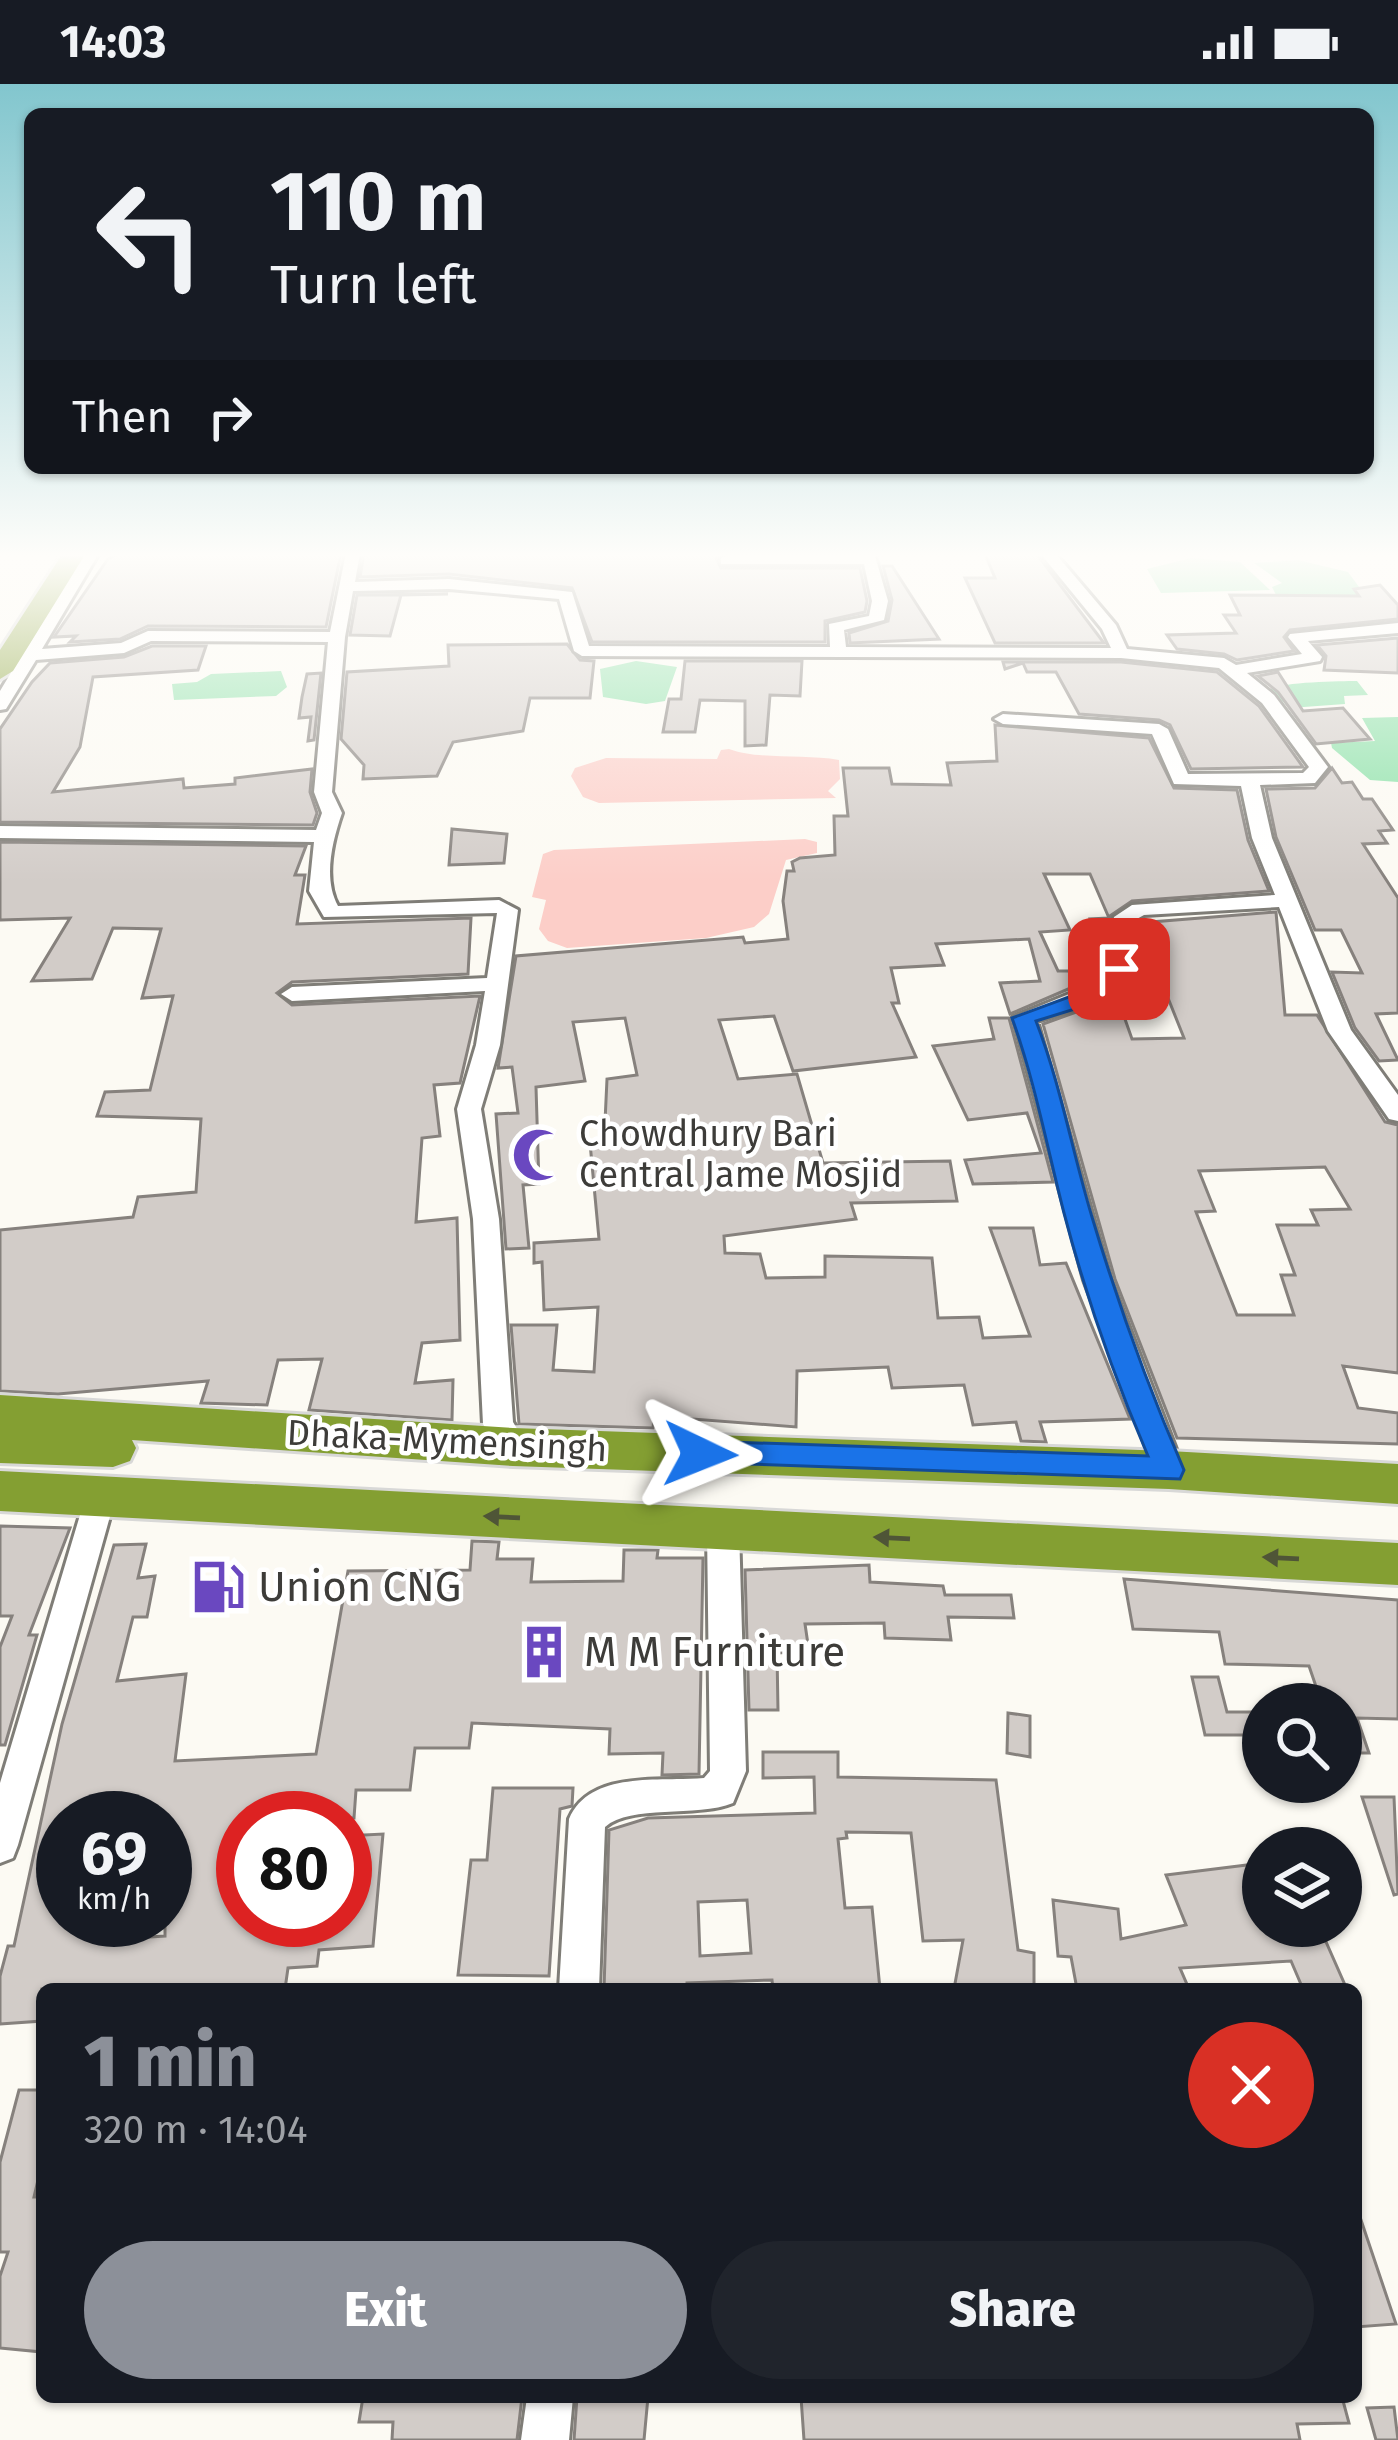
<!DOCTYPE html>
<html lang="en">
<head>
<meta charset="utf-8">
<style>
  :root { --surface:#171b24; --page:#20242c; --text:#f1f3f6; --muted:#9ea1a6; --accent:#8c9099 }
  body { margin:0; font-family:"Fira Sans",sans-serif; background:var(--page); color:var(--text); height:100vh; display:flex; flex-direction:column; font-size:45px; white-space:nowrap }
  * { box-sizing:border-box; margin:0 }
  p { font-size:39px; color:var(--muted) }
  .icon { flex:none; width:66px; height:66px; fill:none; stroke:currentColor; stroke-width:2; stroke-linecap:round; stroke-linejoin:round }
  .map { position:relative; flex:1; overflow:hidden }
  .drawer { position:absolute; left:36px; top:1899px; width:1326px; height:420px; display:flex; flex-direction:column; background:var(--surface); border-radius:18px; box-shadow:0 3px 9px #0004 }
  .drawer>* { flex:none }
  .top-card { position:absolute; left:24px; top:24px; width:1350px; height:366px; border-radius:18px; box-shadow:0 3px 9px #0004; background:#171b24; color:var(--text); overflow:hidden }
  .fabs { position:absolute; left:1242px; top:1599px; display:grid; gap:24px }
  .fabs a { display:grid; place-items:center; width:120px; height:120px; border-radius:50%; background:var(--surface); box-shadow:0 3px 9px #0004; font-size:60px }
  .speed { position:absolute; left:36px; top:1707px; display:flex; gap:24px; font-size:60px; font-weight:700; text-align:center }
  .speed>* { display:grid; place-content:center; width:156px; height:156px; border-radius:50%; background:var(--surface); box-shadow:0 3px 9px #0004; line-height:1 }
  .speed small { font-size:30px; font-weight:400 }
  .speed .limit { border:18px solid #d22; background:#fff; color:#111 }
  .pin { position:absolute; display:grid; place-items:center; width:102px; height:102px; color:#fff; margin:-51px; border-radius:24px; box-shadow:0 6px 18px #0006 }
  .me { position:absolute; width:132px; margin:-66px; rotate:92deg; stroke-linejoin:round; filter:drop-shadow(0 0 9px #0008) }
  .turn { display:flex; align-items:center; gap:42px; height:252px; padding:0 48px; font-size:54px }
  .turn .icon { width:156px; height:156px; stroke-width:2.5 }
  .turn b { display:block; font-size:84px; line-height:102px }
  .then { display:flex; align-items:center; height:114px; padding:0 48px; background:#0003; gap:24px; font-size:45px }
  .round { display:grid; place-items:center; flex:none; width:126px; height:126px; border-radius:63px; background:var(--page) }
  .summary { display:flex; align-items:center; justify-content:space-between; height:204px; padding:0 48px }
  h1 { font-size:72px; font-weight:800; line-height:90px; color:var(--accent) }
  .primary-button { display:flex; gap:24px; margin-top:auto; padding:24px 48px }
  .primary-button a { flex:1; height:138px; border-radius:72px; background:var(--accent); color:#fff; font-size:48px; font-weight:800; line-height:138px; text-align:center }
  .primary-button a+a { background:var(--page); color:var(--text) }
  .status { display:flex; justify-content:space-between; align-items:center; height:84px; padding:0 60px; background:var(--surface); direction:ltr }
  .status svg { height:33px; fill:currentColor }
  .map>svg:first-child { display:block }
  .green { fill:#fccec8 }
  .water { fill:#89e0a6 }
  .building { fill:#d2ccc8; stroke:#86817d; stroke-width:3; fill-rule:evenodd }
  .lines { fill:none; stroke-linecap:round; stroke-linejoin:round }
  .minor-casing { stroke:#7f7d77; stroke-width:6 }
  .highway-casing { stroke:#d8d8d7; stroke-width:6 }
  .minor { fill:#fff; fill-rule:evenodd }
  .highway { fill:#849f32; fill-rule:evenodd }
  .oneway { fill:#4f5537 }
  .route { fill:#1a73e8; stroke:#114b97; stroke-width:3 }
  .labels { text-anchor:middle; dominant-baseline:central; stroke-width:9; stroke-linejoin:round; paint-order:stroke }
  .poi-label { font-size:36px; fill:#3d3c39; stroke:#fff; text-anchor:start }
  .street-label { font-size:36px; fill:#3d3c39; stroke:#fff }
  .near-poi-label { font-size:42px; fill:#3d3c39; stroke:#fff; text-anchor:start }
</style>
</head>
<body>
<div class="status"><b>14:03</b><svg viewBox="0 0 49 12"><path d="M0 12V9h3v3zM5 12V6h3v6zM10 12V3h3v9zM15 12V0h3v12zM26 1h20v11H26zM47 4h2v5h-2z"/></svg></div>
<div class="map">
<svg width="1398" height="2356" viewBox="0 0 1398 2356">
  <rect width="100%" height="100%" fill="#fcfaf3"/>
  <path class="green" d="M 729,665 C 758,676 804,670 839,676 L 840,695 L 828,707 L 836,714 L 599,719 L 583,713 L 571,692 L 575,684 L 606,674 L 717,675 L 721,666 Z
    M 805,755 L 817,758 L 817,769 L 786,776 L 769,830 L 754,843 L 706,854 L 567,864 L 548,857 L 539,845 L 546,816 L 532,813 L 543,770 L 554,766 Z"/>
  <path class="water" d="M 1191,474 L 1240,478 L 1270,506 L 1161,509 L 1147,485 Z
    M 1298,476 L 1348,488 L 1365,511 L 1276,511 L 1272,503 L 1282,499 L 1254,479 Z
    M 636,577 L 677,583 L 665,617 L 646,620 L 603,613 L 600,585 Z
    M 281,587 L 287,603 L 276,612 L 174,616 L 172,600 L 197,598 L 211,590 Z
    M 1357,597 L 1368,611 L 1344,612 L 1345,620 L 1290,624 L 1269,606 C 1279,598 1340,597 1357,597 Z
    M 1398,633 L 1398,698 L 1370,696 L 1332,664 L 1331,659 L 1375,657 L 1362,634 Z"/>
  <path class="building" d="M 121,469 L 341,469 L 326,543 L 148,542 L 120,555 L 70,558 L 76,552 L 54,553 L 108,475 Z
    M 364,469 L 722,469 L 716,474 L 721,484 L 860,484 L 867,517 L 865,528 L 825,537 L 825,558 L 592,558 L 572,504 L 449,490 L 360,493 Z
    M 1011,469 L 1036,469 L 1104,559 L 995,559 L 965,494 L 995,494 L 985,470 Z
    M 883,482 L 892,482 L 939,555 L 850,559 L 849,549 L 888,537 L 892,516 Z
    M 1380,501 L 1398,521 L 1398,535 L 1290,546 L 1284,553 L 1294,567 L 1237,576 L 1224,570 L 1177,565 L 1167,551 L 1236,549 L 1224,531 L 1240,531 L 1230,511 L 1359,512 L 1354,505 Z
    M 448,510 L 401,511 L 390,552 L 350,551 L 357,511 Z
    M 1398,554 L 1398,589 L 1324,586 L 1326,572 L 1317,561 Z
    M 567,560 L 580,576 L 594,577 L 590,614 L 530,614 L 523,647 L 453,658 L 437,692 L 363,695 L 364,681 L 341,655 L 347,588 L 449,582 L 448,561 Z
    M 152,562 L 206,562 L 198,586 L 93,593 L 80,663 L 53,708 L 183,695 L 184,704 L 235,700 L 235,694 L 312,685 L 310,708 L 317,729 L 313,741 L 0,738 L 0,645 L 32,598 L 50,579 L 124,573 Z
    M 685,577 L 802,577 L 800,612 L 770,611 L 766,661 L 745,662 L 745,617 L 700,616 L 695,648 L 663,648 L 669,615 L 681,615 Z
    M 1003,578 L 1121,578 L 1217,588 L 1259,622 L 1303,683 L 1191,685 L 1170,641 L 1159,636 L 1079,630 L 1056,588 L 1027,588 L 1023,579 L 1005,585 Z
    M 1278,588 L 1303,627 L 1343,624 L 1370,655 L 1316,660 L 1278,608 L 1258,592 Z
    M 321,589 L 314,656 L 308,657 L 311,633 L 299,634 L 302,613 L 307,590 Z
    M 995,641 L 1149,654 L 1174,704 L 1237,706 L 1248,756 L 1269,807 L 1132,817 L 1110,832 L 1105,857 L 1096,857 L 1090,835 L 1109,834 L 1090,790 L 1044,790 L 1070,846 L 1040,848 L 1058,887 L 1069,887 L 1073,903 L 1010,930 L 1000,899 L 1040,897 L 1029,855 L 936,860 L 944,881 L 891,884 L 899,919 L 892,919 L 916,973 L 793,987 L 774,932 L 719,936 L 738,995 L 797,990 L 823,1079 L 950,1077 L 957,1117 L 851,1119 L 856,1135 L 724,1152 L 725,1169 L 760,1170 L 766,1194 L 825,1193 L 825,1172 L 932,1174 L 938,1234 L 979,1233 L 983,1254 L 1030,1252 L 990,1144 L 1033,1144 L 1040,1181 L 1066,1179 L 1130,1335 L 1040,1338 L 1046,1358 L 1021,1357 L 1016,1338 L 973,1341 L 964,1301 L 892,1304 L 888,1283 L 797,1287 L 796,1343 L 654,1332 L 653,1344 L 519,1340 L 511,1241 L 557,1241 L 553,1286 L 594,1288 L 598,1223 L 544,1226 L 542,1178 L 534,1179 L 534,1159 L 599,1155 L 590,1059 L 604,1059 L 607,995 L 637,991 L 625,934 L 573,938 L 585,997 L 536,1003 L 539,1100 L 523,1101 L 529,1164 L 506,1165 L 496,1030 L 518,1029 L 512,983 L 498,984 L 516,872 L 743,853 L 745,859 L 788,855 L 783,817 L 787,787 L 794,787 L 792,778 L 800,774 L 835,771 L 834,732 L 848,732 L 843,684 L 889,684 L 892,700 L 951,701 L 947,679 L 997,677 Z
    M 1332,684 L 1342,699 L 1352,698 L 1363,715 L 1372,715 L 1393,746 L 1379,747 L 1387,759 L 1363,760 L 1398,814 L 1398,929 L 1376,930 L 1398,976 L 1379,977 L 1355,944 L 1332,888 L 1362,889 L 1341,846 L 1315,846 L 1276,753 L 1266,705 L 1315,704 Z
    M 452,745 L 507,750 L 504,779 L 449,781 Z
    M 0,758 L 306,762 L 295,791 L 305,791 L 297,840 L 471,834 L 468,890 L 292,898 L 277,909 L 292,921 L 480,912 L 460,999 L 434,1001 L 440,1052 L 422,1054 L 416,1138 L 457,1134 L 460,1256 L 422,1259 L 415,1299 L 453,1296 L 452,1336 L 309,1326 L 322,1275 L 278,1276 L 267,1321 L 201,1319 L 208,1297 L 58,1310 L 0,1307 L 0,1146 L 133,1133 L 138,1113 L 196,1108 L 201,1035 L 97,1032 L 105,1008 L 150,1006 L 173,912 L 142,914 L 161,845 L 113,844 L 92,895 L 32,897 L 70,834 L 0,836 Z
    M 1276,828 L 1285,931 L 1317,931 L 1385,1038 L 1398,1041 L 1398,1289 L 1343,1282 L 1358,1324 L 1398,1329 L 1398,1360 L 1177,1354 L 1115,1195 L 1043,940 L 1093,922 L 1120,921 L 1132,955 L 1184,954 L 1166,909 L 1122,911 L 1139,839 ZM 1325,1083 L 1350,1125 L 1311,1126 L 1318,1141 L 1277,1141 L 1295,1191 L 1281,1191 L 1294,1231 L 1237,1231 L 1196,1128 L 1215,1127 L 1199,1087 Z
    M 989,934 L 1009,934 L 1053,1098 L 973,1100 L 965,1076 L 1041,1069 L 1027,1029 L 968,1036 L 933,962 L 994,955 Z
    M 0,1442 L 70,1444 L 29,1551 L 37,1551 L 5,1661 L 0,1661 L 0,1563 L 12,1532 L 0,1532 Z
    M 472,1457 L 499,1458 L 497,1475 L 533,1475 L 531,1498 L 623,1497 L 624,1466 L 658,1466 L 657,1474 L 703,1474 L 699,1690 L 662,1691 L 663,1669 L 609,1670 L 610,1645 L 472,1639 L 469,1664 L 415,1664 L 410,1706 L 356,1706 L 354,1734 L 243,1734 L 243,1836 L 345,1836 L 345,1752 L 383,1750 L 373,1862 L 319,1866 L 317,1882 L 288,1884 L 285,1905 L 42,1905 L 42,1937 L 0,1940 L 0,1892 L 8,1862 L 14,1862 L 62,1640 L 114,1461 L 146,1460 L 138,1494 L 155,1492 L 147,1533 L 133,1533 L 117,1597 L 186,1590 L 175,1677 L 316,1670 L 348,1487 L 470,1486 ZM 63,1734 L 165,1734 L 165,1852 L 100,1856 L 105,1836 L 63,1836 Z
    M 869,1481 L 870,1498 L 943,1502 L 945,1511 L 1011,1511 L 1014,1534 L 948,1533 L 951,1556 L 885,1554 L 884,1539 L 805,1540 L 809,1567 L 777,1569 L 778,1626 L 749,1626 L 745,1486 Z
    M 1124,1495 L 1398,1516 L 1398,1635 L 1357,1634 L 1369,1669 L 1341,1669 L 1341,1620 L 1322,1620 L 1309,1582 L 1225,1580 L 1219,1548 L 1133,1545 Z
    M 1192,1593 L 1218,1593 L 1227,1628 L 1263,1628 L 1263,1651 L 1205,1651 Z
    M 1008,1629 L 1030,1632 L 1030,1673 L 1007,1669 Z
    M 763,1668 L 838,1668 L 838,1693 L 996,1696 L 1018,1866 L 1034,1869 L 1034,1905 L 954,1905 L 963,1856 L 923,1857 L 911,1749 L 846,1748 L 847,1754 L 838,1755 L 845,1824 L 872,1823 L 880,1905 L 773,1905 L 772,1896 L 687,1899 L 687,1905 L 604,1905 L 609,1746 L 648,1734 L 815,1729 L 814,1693 L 763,1694 ZM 747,1816 L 751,1869 L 700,1872 L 698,1818 Z
    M 493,1704 L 573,1704 L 572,1722 L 560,1725 L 549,1892 L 458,1891 L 471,1776 L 487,1776 Z
    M 1362,1713 L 1394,1713 L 1398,1810 L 1394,1811 Z
    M 1263,1779 L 1263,1842 L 1319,1842 L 1345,1901 L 1303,1905 L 1291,1877 L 1180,1884 L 1189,1905 L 1077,1905 L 1071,1873 L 1058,1872 L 1053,1816 L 1118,1825 L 1121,1855 L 1186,1841 L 1166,1791 Z
    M 19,2006 L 42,2006 L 42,2079 L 34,2113 L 42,2113 L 42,2268 L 0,2264 L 0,2192 L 8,2168 L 0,2168 L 0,2078 Z
    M 1360,2133 L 1396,2240 L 1356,2243 Z
    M 363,2313 L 522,2313 L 517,2356 L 392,2356 L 393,2338 L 359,2338 Z
    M 577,2313 L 648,2313 L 644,2356 L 574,2356 Z
    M 801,2313 L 1342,2313 L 1349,2339 L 1297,2340 L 1300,2356 L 804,2356 Z
    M 1394,2323 L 1398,2356 L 1376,2356 L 1367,2324 Z"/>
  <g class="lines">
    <defs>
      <path id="minor" d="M 85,469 L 99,469 L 42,565 L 121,559 L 148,547 L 330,548 L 346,469 L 360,469 L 355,498 L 449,495 L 572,508 L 589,562 L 830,563 L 829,540 L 869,532 L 872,517 L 864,480 L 721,480 L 721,474 L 726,472 L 875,472 L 888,517 L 884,536 L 844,546 L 846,563 L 1111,564 L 1102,545 L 1040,469 L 1055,469 L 1116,541 L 1127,565 L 1224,574 L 1236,581 L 1302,570 L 1288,553 L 1290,550 L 1398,539 L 1398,549 L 1308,557 L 1322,573 L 1320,577 L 1247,589 L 1274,611 L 1328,683 L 1315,699 L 1260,701 L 1272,754 L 1351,946 L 1398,1011 L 1398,1037 L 1389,1035 L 1328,947 L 1279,823 L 1144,831 L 1135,836 C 1127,908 1103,918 1037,937 L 1111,1196 L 1184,1386 L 1180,1395 L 1169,1398 L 1158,1395 L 1084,1196 L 1013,933 L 1091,901 L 1105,880 L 1114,833 L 1132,821 L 1275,811 L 1252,754 L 1241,702 L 1174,700 L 1152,650 L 1003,640 L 994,635 L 1003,630 L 1159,640 L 1168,645 L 1188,690 L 1303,689 L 1309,683 L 1262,619 L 1219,584 L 1121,574 L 582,572 L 574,567 L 559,515 L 449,505 L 353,507 L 345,553 L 332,708 L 342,729 C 332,758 323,795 338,822 L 499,816 L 518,826 L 500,961 L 481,1025 L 499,1135 L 513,1338 L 528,1363 L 524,1372 L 513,1375 L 502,1372 L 483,1340 L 473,1135 L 457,1025 L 476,961 L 485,907 L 292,917 L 281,910 L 292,903 L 487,894 L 497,829 L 324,833 L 309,807 L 314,758 L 0,754 L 0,742 L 316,746 L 322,729 L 314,708 L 328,558 L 151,557 L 124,569 L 36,576 L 6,625 L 0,626 L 0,607 L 18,577 L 1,573 L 25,567 Z
        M 101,1398 L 112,1402 L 116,1411 L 18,1761 L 13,1774 L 0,1779 L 0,1699 L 86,1411 L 90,1402 Z
        M 723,1432 L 734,1436 L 739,1445 L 746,1687 L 733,1719 C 696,1734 631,1720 605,1743 L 599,1905 L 559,1905 L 569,1735 C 590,1686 660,1698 704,1694 L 710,1687 L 707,1445 L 712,1436 Z
        M 527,2313 L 573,2313 L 569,2356 L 521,2356 Z"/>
      <path id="highway" d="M 63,469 L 86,469 L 13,587 L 0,595 L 0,566 Z
        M 0,1311 L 513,1344 L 1169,1367 L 1398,1380 L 1398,1420 L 1169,1405 L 513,1382 L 132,1356 L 136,1364 L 130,1377 L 113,1383 L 0,1379 Z
        M 0,1387 L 1398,1459 L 1398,1501 L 0,1427 Z"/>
    </defs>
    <use href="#minor" class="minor-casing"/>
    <use href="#highway" class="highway-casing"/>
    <use href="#minor" class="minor"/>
    <use href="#highway" class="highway"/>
  </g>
  <defs><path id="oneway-solid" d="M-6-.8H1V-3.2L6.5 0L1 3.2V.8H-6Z" transform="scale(3)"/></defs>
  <g class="oneway">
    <use href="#oneway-solid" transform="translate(502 1433) rotate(-177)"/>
    <use href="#oneway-solid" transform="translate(892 1454) rotate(-177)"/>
    <use href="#oneway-solid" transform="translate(1281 1474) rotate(-177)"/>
  </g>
  <linearGradient id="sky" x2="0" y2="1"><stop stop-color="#82c6ce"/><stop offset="0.59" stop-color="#fefdfa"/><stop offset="1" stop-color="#fefdfa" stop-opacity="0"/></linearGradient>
  <rect width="1398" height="799" fill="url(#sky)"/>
  <path class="route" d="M 1111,881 L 1130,885 L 1104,916 L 1036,937 C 1061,1002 1072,1067 1092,1133 C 1118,1220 1148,1303 1184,1386 L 1180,1395 L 690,1378 L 685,1370 L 690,1361 L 700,1357 L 1148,1372 C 1114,1293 1086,1213 1064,1129 C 1047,1063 1035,998 1012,934 L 1088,906 Z"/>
  <defs>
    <symbol id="mosque-bare" viewBox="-9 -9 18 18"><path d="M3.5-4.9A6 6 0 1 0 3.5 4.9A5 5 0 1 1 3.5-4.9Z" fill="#6a48c0" stroke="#fff" stroke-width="2.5" paint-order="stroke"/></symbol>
    <symbol id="fuel-bare" viewBox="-9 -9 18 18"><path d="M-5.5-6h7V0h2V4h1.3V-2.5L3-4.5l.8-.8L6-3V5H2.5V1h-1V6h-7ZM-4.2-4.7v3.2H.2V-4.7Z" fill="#6a48c0" stroke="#fff" stroke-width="2.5" paint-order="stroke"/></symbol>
    <symbol id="building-bare" viewBox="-9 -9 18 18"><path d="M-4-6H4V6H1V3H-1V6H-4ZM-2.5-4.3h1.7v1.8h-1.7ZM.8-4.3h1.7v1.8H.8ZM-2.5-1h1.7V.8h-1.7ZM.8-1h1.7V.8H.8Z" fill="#6a48c0" stroke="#fff" stroke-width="2.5" paint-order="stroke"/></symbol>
  </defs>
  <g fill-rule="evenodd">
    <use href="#mosque-bare" x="501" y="1033" width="76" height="76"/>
    <use href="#fuel-bare" x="180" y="1465" width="76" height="76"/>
    <use href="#building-bare" x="506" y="1530" width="76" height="76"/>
  </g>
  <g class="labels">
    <g class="poi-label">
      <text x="579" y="1050">Chowdhury Bari<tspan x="579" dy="41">Central Jame Mosjid</tspan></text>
    </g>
    <g class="street-label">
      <text transform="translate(447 1357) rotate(3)">Dhaka-Mymensingh</text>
    </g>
    <g class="near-poi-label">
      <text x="258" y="1503">Union CNG</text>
      <text x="584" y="1568">M M Furniture</text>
    </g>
  </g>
</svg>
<div class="fabs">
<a><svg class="icon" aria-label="search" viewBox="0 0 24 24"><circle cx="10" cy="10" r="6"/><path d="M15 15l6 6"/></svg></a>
<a><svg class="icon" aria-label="layers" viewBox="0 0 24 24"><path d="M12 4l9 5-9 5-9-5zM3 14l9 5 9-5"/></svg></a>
</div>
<div class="speed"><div>69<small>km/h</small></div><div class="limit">80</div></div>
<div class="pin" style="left:1119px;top:885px;background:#d93025"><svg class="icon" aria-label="arrive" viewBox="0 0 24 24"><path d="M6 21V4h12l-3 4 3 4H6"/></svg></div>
<svg class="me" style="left:700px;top:1370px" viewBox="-20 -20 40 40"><path d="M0-17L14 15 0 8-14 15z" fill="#1a73e8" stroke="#fff" stroke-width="4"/></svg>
<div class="top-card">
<div class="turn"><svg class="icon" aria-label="left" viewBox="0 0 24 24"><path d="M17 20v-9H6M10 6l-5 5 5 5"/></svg><div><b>110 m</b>Turn left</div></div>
<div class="then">Then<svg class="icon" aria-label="right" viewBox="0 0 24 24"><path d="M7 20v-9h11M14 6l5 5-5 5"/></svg></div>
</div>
<section class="drawer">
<div class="summary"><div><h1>1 min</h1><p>320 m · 14:04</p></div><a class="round" style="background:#d93025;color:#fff"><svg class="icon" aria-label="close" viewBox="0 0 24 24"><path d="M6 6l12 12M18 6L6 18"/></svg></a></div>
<div class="primary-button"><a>Exit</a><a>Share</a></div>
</section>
</div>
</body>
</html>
